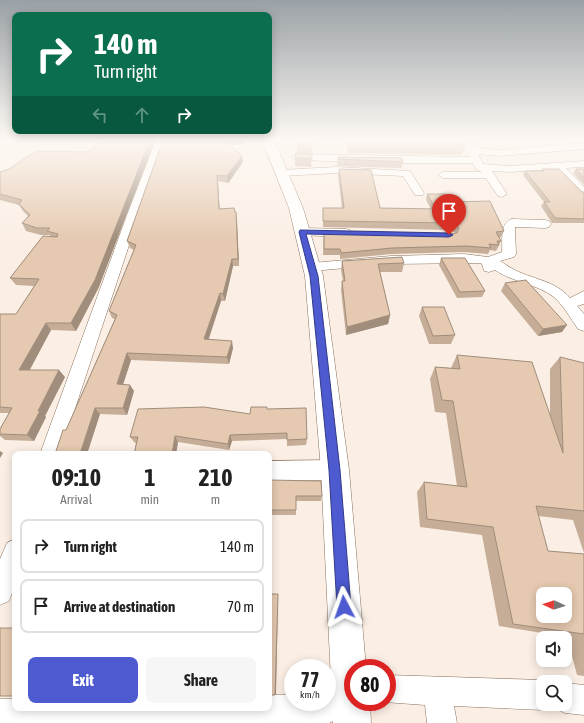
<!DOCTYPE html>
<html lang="en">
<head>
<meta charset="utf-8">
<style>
  :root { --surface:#fff; --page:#f6f6f6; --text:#222; --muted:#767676; --line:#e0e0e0; --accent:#4d5ad0 }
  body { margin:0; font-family:"Asap Condensed",sans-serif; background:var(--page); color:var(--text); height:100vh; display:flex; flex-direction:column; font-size:15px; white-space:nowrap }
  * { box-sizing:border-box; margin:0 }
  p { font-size:13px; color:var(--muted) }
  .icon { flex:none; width:22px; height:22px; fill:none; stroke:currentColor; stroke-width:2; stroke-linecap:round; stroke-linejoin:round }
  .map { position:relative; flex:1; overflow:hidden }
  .sheet { position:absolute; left:12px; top:451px; width:260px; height:260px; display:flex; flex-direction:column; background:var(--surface); border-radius:8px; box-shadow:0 2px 10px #0003 }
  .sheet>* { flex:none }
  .guide { position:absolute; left:12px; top:12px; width:260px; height:122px; border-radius:8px; box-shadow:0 2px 10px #0003; background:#0b6e4f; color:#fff; overflow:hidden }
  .needle { width:26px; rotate:274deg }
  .tools { position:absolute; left:536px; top:587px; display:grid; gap:8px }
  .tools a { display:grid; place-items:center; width:36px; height:36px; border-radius:8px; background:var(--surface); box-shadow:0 2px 10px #0003; font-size:20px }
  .speed { position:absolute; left:284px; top:659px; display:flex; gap:8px; font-size:20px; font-weight:700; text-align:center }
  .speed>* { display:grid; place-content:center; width:52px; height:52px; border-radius:50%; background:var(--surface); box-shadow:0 2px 10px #0003; line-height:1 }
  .speed small { font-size:10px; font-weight:400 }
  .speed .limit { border:6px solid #d22; background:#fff; color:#111 }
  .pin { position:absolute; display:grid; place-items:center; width:34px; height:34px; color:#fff; margin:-41px -17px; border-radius:50% 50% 50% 0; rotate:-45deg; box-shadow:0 0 4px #0007 }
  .pin .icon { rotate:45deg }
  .me { position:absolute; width:44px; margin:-22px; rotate:356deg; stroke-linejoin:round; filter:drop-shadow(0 0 3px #0008) }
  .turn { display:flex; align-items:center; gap:14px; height:84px; padding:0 16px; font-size:18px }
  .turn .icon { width:52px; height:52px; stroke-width:2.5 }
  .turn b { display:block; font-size:28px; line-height:34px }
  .lanes { display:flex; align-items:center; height:38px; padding:0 16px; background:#0003; justify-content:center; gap:20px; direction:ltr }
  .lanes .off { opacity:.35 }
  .eta { display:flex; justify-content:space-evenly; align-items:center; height:68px; text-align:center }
  .eta b { font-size:24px; font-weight:700; line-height:28px }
  .action { display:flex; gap:8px; margin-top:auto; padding:8px 16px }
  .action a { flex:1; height:46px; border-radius:8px; background:var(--accent); color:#fff; font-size:16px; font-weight:700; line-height:46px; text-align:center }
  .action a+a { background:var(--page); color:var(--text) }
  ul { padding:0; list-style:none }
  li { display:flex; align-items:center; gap:12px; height:54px; margin:0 8px 6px; padding:0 8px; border:2px solid var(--line); border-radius:8px }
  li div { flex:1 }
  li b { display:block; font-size:15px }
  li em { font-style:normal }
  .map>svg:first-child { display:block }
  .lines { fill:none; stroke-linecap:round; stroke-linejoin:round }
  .minor-casing { stroke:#8a715a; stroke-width:1 }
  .trunk-casing { stroke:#8a715a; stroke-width:1 }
  .minor { fill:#fff; fill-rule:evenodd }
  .trunk { fill:#fff; fill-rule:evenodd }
  .wall { fill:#c5ad97 }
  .shaded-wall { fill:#a08d7b }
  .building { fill:#e5c9b0; stroke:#a08d7b; fill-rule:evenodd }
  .route { fill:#4d5ad0; stroke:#323a87 }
</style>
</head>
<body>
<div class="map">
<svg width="584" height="723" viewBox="0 0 584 723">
  <rect width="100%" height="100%" fill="#fbefe5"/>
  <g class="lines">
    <defs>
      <path id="minor" d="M 156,140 L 165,140 L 139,215 L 60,454 L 40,454 L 127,215 Z
        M 462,140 L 471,140 L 475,148 L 500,150 L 584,143 L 584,149 L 500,156 L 478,154 L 483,164 L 510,166 L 584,161 L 584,167 L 566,168 L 584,187 L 584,196 L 580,195 L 555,169 L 510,172 L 492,171 L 507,194 L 502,197 L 498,196 L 486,178 L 443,178 L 438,175 L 443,172 L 482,172 L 476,169 L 473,163 L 400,163 L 296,160 L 291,157 L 296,154 L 470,157 Z
        M 337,167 L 410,171 L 424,193 L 423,195 L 415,195 L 403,176 L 337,173 L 282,176 L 277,173 L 282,170 Z
        M 512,219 L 545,220 L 549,221 L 551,224 L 549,227 L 545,228 L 515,227 L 516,254 L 514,257 L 500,261 C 504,263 507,266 511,268 C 530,279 555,280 570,298 L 584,291 L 584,304 L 577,306 L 584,314 L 584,331 L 578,329 C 571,319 563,305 554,297 C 537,284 512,282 495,270 L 489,272 L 484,271 L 482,264 L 480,263 L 391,264 L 312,271 L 307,270 L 305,267 L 307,264 L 312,263 L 391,256 L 464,254 L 488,257 L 502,252 C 503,241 499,223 512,219 Z
        M 303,228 L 346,229 L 350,230 L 352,233 L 350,236 L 346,237 L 299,235 L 297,232 L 299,229 Z
        M 335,460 L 342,463 L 345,470 L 342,477 L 335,480 L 269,481 L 269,461 Z
        M 15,539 L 15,585 L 9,601 L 0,605 L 0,559 L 7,543 Z
        M 387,675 L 543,680 L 547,682 L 543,682 L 543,704 L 565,704 L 565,683 L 584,685 L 584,715 L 565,713 L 555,708 L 553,705 L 543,710 L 454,706 L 457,723 L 427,723 L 425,705 L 384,702 L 387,702 Z
        M 353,682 L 353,702 L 365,702 L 363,707 L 329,723 L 0,723 L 0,699 L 15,699 L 15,708 L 269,708 L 269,695 L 293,695 L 293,702 L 327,702 L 327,694 Z"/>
      <path id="trunk" d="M 262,140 L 274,140 L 303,208 L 323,276 L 349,470 L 366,668 L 353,668 L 353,702 L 370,702 L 371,723 L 333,723 L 321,470 L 305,276 L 289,208 Z"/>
    </defs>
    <use href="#minor" class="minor-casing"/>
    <use href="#trunk" class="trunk-casing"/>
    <use href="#minor" class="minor"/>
    <use href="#trunk" class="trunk"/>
  </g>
  <path class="wall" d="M 163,140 L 244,144 L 230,145 L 242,156 L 243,162 L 228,183 L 218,181 L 219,209 L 234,208 L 235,212 L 236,212 L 239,266 L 233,266 L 225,301 L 221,301 L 209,339 L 233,348 L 229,364 L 131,360 L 123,384 L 134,391 L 127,415 L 100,414 L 87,454 L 55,454 L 66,430 L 115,319 L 112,318 L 109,311 L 134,250 L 130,248 L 127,241 Z
    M 312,140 L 312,153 L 297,153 L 297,145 Z
    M 347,140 L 467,140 L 467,141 L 462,155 L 347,153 Z
    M 312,154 L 311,167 L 295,166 L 295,158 Z
    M 338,157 L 403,162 L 401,168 L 337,166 Z
    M 9,169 L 99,287 L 76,331 L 51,330 L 29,370 L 65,377 L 45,416 L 46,417 L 34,441 L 5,440 L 0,436 L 0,429 L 9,413 L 0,413 L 0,314 L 16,314 L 34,286 L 16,285 L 10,278 L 50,237 L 50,235 L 41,235 L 26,231 L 22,223 L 28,216 L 23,211 L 19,205 L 0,200 L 0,172 Z
    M 339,169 L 380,208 L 431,209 L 426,200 L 427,194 L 451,202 L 504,231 L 501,237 L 499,238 L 501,241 L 496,251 L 490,250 L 488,254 L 464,252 L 391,254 L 340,259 L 340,255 L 323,255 L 324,231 L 451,234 L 455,233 L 453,231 L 449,230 L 323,227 L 323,208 L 342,208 L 338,175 Z
    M 542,169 L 582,192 L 584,192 L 584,223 L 552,223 L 541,206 L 544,202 L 523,175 L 525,171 L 541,171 Z
    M 576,169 L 584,169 L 584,185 L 573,173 Z
    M 441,258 L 485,291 L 482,297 L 457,298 L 439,265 Z
    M 342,261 L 404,263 L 402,272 L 380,272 L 390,315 L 388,324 L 346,335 L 341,290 L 342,281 L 343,281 L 341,270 Z
    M 505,283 L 562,332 L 538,336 L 501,291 Z
    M 422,307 L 455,335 L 451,344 L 429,344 L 419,316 Z
    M 457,355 L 550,415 L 550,369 L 560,357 L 584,363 L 584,553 L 573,520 L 538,516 L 548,551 L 584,554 L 584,676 L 577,675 L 567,637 L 499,626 L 482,535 L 420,527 L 417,492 L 424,482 L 457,486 L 446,413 L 435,412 L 430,379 L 435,367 L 451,368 Z
    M 267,409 L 307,439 L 306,445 L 287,446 L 287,439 L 232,441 L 229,450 L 178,442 L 176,454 L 134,454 L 136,443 L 135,443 L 130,437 L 250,414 Z
    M 269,480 L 322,496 L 321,501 L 296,501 L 296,515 L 269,515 Z"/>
  <path class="shaded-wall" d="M 150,140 L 155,140 L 99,287 L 76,331 L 71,323 Z
    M 223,140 L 244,140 L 244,144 L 223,146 Z
    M 242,156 L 243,162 L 228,183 L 227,176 Z
    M 217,175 L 218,181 L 220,216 L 219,209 Z
    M 236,212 L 237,219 L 239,266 L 238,259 Z
    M 232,259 L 233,266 L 225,301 L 223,294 Z
    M 220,293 L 221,301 L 206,346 L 204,339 Z
    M 390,315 L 388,324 L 346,335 L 347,327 Z
    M 46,323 L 51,330 L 26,377 L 19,370 Z
    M 567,325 L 562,332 L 538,336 L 543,329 Z
    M 232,341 L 233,348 L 229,364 L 227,357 Z
    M 127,353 L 131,360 L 121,391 L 117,384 Z
    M 59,370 L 65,377 L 45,416 L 46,417 L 34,441 L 27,435 L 38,411 Z
    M 130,385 L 134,391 L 127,415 L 123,408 Z
    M 95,408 L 100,414 L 87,454 L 80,454 Z
    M 230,435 L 232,441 L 229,450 L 228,444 Z
    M 175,436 L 178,442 L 176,454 L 172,454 Z
    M 0,451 L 3,453 L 0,458 Z
    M 278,594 L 278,597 L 276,694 L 275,695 Z"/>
  <path class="building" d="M 108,140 L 150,140 L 95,280 L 71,323 L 46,323 L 19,370 L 59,370 L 38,411 L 40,411 L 27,435 L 0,434 L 0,429 L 12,408 L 0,407 L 0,314 L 16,314 L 39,279 L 10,278 L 43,236 L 57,237 L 58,234 L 47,231 L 50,228 L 37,228 L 22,223 L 30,215 L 19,204 L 22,200 L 0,194 L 0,172 L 9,169 L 36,151 L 88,152 L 98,143 L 104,143 Z
    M 163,140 L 224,140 L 242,156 L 227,176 L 217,175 L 219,209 L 234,208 L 235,212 L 236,212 L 238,259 L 232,259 L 223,294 L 220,293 L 204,339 L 232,341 L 227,357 L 127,353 L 117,384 L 130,385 L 123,408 L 95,408 L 80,454 L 55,454 L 63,430 L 66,430 L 117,315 L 109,311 L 136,245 L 127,241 Z
    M 298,140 L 312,140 L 312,145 L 297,145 Z
    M 296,153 L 312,154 L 312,159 L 295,158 Z
    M 338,157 L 402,158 L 403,162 L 338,159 Z
    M 339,169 L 371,170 L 380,208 L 436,209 L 427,194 L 446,194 L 451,202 L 490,201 L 504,231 L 496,232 L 501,241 L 497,241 L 499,245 L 489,244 L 491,248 L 466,246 L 392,248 L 341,253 L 340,249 L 324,249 L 324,231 L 451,234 L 457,233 L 459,228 L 456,224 L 451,223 L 323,221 L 323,208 L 344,208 Z
    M 542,169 L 559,169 L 582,192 L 584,192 L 584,219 L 555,218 L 544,202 L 550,202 L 525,171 L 544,171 Z
    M 576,169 L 584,169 L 584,178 Z
    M 402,257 L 404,263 L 378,264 L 390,315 L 347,327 L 342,281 L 345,281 L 342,261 Z
    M 441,258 L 465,258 L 485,291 L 460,292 Z
    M 526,280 L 567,325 L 543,329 L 505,283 Z
    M 422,307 L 444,307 L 455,335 L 433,336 Z
    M 457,355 L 532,362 L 563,453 L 560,357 L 584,363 L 584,511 L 536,506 L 548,551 L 584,554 L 584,634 L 513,624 L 493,527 L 427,519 L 424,482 L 467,487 L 453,401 L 442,400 L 435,367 L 460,369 ZM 543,594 L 565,594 L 565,616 L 543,616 Z
    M 204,407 L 250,414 L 251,407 L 267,407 L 267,409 L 306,408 L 307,439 L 287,440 L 287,433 L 230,435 L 228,444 L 175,436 L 172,454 L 134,454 L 138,437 L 130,437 L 138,409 Z
    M 269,480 L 321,481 L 322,496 L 296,496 L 296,510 L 269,510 Z
    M 269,594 L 278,594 L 275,695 L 269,695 Z
    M 0,628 L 15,628 L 15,696 L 0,696 Z"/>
  <linearGradient id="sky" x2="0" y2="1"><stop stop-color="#9aa1a6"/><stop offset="0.58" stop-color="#fdf8f3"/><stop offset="1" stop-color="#fdf8f3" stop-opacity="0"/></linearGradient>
  <rect width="584" height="241" fill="url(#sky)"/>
  <path class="route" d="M 300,230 L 449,233 L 453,235 L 449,237 L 306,234 L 318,276 L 340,470 L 351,607 L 349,612 L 344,614 L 340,612 L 337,607 L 329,470 L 310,276 L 299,232 Z"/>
</svg>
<div class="tools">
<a><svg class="needle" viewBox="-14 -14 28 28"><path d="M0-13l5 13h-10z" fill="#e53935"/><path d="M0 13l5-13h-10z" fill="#767676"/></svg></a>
<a><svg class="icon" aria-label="sound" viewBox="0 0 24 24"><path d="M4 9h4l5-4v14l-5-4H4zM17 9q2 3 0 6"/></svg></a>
<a><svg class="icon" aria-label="search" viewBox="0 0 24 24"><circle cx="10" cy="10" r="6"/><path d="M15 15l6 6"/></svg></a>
</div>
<div class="speed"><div>77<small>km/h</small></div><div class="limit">80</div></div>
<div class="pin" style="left:449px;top:235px;background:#d93025"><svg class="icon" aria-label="arrive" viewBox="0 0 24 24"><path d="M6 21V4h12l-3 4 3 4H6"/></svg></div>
<svg class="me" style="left:344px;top:607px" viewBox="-20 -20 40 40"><path d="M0-17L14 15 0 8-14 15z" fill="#4d5ad0" stroke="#fff" stroke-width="4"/></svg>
<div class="guide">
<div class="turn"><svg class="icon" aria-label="right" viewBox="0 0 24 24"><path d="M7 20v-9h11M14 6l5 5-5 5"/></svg><div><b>140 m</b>Turn right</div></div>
<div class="lanes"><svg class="icon off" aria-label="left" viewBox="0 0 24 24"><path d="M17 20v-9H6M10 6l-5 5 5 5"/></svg><svg class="icon off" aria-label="ahead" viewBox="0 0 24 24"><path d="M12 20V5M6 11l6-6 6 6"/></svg><svg class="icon" aria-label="right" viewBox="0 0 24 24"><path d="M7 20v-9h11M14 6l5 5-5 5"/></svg></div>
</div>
<section class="sheet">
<div class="eta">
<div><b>09:10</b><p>Arrival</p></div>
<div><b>1</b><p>min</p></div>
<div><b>210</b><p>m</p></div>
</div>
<ul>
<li><svg class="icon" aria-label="right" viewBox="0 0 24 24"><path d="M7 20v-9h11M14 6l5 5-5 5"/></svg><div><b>Turn right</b></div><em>140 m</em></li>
<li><svg class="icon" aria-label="arrive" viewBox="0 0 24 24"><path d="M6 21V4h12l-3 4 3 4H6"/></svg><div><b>Arrive at destination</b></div><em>70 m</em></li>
</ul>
<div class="action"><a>Exit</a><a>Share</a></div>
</section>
</div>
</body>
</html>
